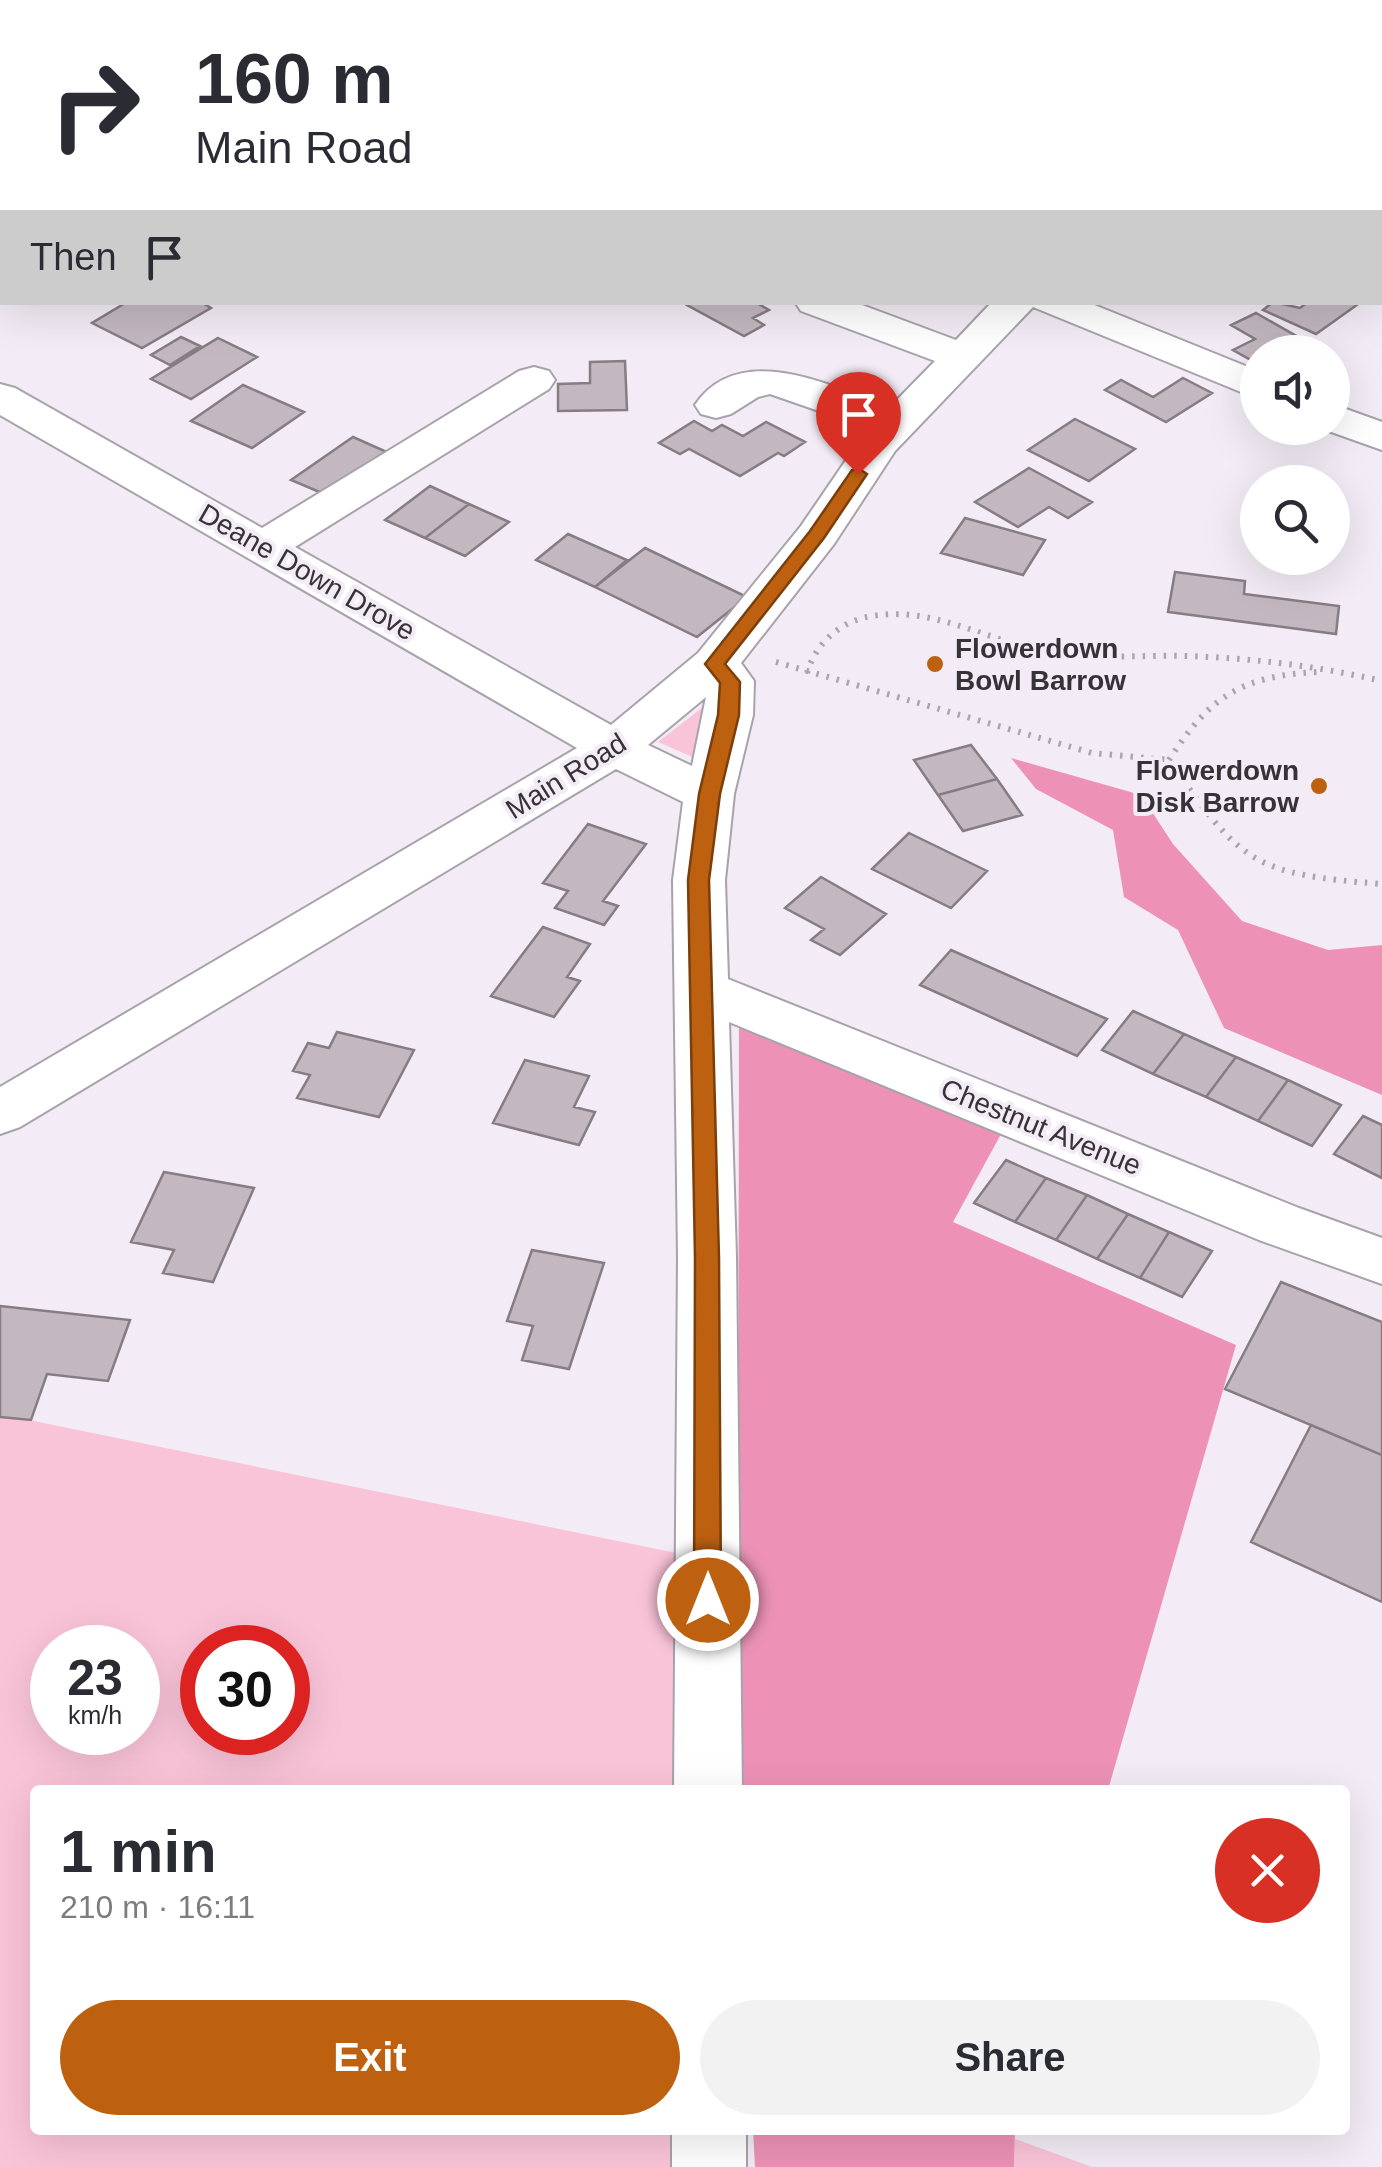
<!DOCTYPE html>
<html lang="en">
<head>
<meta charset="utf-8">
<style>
  :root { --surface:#fff; --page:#f2f2f3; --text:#2b2b33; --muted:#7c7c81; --accent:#bd6111 }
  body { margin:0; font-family:Arial,sans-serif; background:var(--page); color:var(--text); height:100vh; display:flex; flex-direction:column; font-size:38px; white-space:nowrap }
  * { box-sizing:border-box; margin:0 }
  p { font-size:32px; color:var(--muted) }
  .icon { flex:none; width:55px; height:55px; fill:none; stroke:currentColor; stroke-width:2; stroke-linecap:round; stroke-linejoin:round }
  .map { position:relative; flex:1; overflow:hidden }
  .side { position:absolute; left:30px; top:1785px; width:1320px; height:350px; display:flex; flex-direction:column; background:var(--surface); border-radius:10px; box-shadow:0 10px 40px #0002 }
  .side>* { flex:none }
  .top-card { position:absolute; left:0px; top:0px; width:1382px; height:305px; box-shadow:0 10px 40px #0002; background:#fff; color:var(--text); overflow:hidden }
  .fabs { position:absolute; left:1240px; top:335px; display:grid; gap:20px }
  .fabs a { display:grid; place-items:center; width:110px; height:110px; border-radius:50%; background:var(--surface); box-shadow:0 10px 40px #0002; font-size:50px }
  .speed { position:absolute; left:30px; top:1625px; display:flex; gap:20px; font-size:50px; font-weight:700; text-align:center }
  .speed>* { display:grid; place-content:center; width:130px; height:130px; border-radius:50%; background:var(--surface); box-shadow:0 10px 40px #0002; line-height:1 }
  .speed small { font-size:25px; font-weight:400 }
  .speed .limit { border:15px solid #d22; background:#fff; color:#111 }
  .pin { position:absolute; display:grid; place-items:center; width:85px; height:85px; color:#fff; margin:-102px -42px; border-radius:50% 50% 50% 0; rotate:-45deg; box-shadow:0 0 10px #0007 }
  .pin .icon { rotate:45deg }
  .me { position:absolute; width:110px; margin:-55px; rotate:0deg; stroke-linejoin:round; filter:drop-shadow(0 0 8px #0008) }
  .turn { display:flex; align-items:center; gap:35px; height:210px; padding:0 30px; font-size:45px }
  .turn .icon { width:130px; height:130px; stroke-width:2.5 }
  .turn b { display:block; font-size:70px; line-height:85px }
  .then { display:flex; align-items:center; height:95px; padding:0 30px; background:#0003; gap:20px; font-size:38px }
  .round { display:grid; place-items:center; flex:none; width:105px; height:105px; border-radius:52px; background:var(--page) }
  .head { display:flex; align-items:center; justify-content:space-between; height:170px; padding:0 30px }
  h1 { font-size:60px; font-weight:700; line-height:75px }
  .button { display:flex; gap:20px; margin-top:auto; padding:20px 30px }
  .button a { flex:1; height:115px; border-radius:60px; background:var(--accent); color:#fff; font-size:40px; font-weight:700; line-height:115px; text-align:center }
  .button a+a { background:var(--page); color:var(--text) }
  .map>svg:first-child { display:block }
  .green { fill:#fac4d8; fill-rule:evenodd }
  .forest { fill:#ed92b6 }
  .building { fill:#c3b8c0; stroke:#867c83; stroke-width:2.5 }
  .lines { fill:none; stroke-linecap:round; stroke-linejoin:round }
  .minor-casing { stroke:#a8a2ab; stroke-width:4 }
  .path { stroke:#aba6ae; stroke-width:6; stroke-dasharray:2.5 8; stroke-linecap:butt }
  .minor { fill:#fff; fill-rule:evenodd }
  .route { fill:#bd6111; stroke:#7b3f0b; stroke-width:2.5 }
  .poi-dot { fill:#bd6111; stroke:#f3ecf6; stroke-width:4 }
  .labels { text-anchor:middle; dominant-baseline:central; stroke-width:8; stroke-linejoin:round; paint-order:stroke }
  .street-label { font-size:28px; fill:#363337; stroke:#f3ecf6 }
  .poi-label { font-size:28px; font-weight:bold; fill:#363337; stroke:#f3ecf6; text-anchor:start }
</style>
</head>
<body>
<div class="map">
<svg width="1382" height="2167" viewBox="0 0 1382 2167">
  <rect width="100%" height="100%" fill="#f3ecf6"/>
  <path class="green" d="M 712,700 L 697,759 L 658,742 Z
    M 0,1414 L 686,1555 L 687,1790 L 35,1790 L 35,2130 L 690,2130 L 690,2167 L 0,2167 ZM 52,1648 L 138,1648 L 138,1732 L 52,1732 ZM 202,1648 L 288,1648 L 288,1732 L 202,1732 Z
    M 1015,2139 L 1092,2167 L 1014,2167 Z"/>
  <path class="forest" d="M 1011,758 L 1141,795 L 1173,844 L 1242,921 L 1328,950 L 1382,945 L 1382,1095 L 1224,1028 L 1178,930 L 1124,897 L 1113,830 L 1036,789 Z
    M 739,1027 L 1006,1125 L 953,1222 L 1236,1345 L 1108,1790 L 744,1790 L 738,1588 Z
    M 753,2130 L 1015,2130 L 1014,2167 L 755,2167 Z"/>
  <path class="building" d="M 127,302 L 201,302 L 211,308 L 142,348 L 92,323 Z
    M 691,302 L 755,302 L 769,310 L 753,318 L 764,325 L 744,336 L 687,305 Z
    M 1273,302 L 1300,308 L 1308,302 L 1361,302 L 1316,334 L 1263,310 Z
    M 1256,313 L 1323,351 L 1258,352 L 1258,364 L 1233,350 L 1255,339 L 1231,325 Z
    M 181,337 L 200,346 L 170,365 L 151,355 Z
    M 218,338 L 257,357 L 191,399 L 151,379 Z
    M 625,361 L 627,410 L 558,411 L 558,384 L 590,383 L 590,362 Z
    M 1183,378 L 1212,393 L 1166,422 L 1105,390 L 1121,380 L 1153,397 Z
    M 243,385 L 304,412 L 252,448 L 191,421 Z
    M 1075,419 L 1135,449 L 1089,481 L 1028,450 Z
    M 694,421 L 712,431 L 722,425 L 743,436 L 766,422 L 805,442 L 784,456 L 778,453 L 740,476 L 689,449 L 680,454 L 659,443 Z
    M 353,437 L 398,457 L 336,499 L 291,480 Z
    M 1029,468 L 1092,502 L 1068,518 L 1049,507 L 1018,527 L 975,502 Z
    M 430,486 L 469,504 L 425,538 L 385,520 Z
    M 469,504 L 509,522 L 465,556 L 425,538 Z
    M 965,518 L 1045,540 L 1023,575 L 941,553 Z
    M 568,534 L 627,560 L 595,587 L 536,560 Z
    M 645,548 L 747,597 L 697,637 L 595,587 Z
    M 1175,572 L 1245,581 L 1244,594 L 1339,606 L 1336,634 L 1168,612 Z
    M 971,745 L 997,779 L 938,795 L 914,760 Z
    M 997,779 L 1022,815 L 963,831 L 938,795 Z
    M 588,824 L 646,844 L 603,901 L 618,906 L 604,925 L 555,908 L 568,891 L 543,883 Z
    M 909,833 L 987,871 L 951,908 L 872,869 Z
    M 821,877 L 886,914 L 840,955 L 811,940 L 824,929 L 785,908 Z
    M 543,927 L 590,944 L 567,977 L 580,981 L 554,1017 L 491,996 Z
    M 951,950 L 1107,1019 L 1077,1056 L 920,985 Z
    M 1133,1011 L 1184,1034 L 1153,1074 L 1102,1050 Z
    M 337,1032 L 414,1050 L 379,1117 L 297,1098 L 310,1075 L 293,1071 L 308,1043 L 329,1048 Z
    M 1184,1034 L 1236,1057 L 1206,1097 L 1153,1074 Z
    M 1236,1057 L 1288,1080 L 1258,1121 L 1206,1097 Z
    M 525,1060 L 589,1076 L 574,1107 L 595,1112 L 579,1145 L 493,1123 Z
    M 1288,1080 L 1341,1105 L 1312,1146 L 1258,1121 Z
    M 1363,1116 L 1382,1125 L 1382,1178 L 1334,1154 Z
    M 1006,1160 L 1046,1178 L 1015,1222 L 974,1203 Z
    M 164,1172 L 254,1188 L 213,1282 L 163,1273 L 174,1250 L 131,1242 Z
    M 1046,1178 L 1087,1195 L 1056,1240 L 1015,1222 Z
    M 1087,1195 L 1128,1214 L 1097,1259 L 1056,1240 Z
    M 1128,1214 L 1169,1232 L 1140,1278 L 1097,1259 Z
    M 1169,1232 L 1212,1251 L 1182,1297 L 1140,1278 Z
    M 532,1250 L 604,1263 L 569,1369 L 522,1360 L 533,1326 L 507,1321 Z
    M 1281,1282 L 1382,1322 L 1382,1455 L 1225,1389 Z
    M 0,1306 L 130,1320 L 108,1381 L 47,1374 L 31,1420 L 0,1417 Z
    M 1311,1425 L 1382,1455 L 1382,1602 L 1251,1542 Z"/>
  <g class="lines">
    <defs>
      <path id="minor" d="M 950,0 L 990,0 L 992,2 L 952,2 Z
        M 1382,28 L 1382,50 L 1380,51 L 1380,29 Z
        M 1380,81 L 1382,81 L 1382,103 L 1380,103 Z
        M 1380,210 L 1382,211 L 1382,235 L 1380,234 Z
        M 795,302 L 854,302 L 956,340 L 992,302 L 1087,302 L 1258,371 L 1258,399 L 1033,307 L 895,451 L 834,544 L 741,663 L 754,681 L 753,715 L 734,794 L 725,880 L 728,979 L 1299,1208 L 1382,1238 L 1382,1284 L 1259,1240 L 729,1022 L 736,1257 L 742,1790 L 674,1790 L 678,1257 L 673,880 L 683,802 L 616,769 L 20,1127 L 0,1134 L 0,1087 L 577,748 L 0,415 L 0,384 L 15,388 L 262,528 L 519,371 L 534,367 L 549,371 L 555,380 L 549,389 L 295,547 L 611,725 L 698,653 L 801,526 L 868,428 L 770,394 L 758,397 L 731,414 L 716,418 L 701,414 L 695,405 C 740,339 832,387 890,407 L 935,361 L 801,311 ZM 706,697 L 692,766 L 648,745 Z
        M 1332,404 L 1382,422 L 1382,450 L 1320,428 L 1332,428 Z
        M 672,2130 L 746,2130 L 746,2167 L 672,2167 Z"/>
    </defs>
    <use href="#minor" class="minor-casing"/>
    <path class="path" d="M 776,662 L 1092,753 L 1169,760 C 1242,865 1254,874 1382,884
      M 807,673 C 816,643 840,621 872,616 C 935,605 995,645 1057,654 C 1099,659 1143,655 1186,656 C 1252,658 1317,666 1382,681
      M 1169,760 C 1210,696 1241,676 1318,672"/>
    <use href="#minor" class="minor"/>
  </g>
  <path class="route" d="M 858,468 L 867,474 L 824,538 L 725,664 L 740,682 L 739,715 L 720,794 L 709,880 L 719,1258 L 721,1600 L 717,1608 L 708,1611 L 698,1608 L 694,1600 L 695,1258 L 688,880 L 699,794 L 718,715 L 720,683 L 705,664 L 810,531 L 852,470 Z"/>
  <g class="poi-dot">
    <circle cx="935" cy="664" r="10"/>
    <circle cx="1319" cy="786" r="10"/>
  </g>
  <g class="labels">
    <g class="street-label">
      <text transform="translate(307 572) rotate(30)">Deane Down Drove</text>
      <text transform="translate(566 776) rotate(-32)">Main Road</text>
      <text transform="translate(1041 1127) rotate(22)">Chestnut Avenue</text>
    </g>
    <g class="poi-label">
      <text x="955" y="648">Flowerdown<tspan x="955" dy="32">Bowl Barrow</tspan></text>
      <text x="1299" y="770" text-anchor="end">Flowerdown<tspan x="1299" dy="32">Disk Barrow</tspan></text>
    </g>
  </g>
</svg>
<div class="fabs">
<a><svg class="icon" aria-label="sound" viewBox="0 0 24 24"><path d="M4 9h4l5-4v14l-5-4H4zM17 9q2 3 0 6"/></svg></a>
<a><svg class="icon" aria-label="search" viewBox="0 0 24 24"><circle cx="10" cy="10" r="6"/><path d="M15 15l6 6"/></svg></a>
</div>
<div class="speed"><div>23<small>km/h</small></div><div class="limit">30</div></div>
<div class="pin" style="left:858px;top:474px;background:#d93025"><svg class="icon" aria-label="arrive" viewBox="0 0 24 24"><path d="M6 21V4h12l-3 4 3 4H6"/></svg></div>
<svg class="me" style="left:708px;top:1600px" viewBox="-20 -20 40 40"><circle r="17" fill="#bd6111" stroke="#fff" stroke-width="3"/><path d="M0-11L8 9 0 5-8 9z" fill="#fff"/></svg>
<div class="top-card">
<div class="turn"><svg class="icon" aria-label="right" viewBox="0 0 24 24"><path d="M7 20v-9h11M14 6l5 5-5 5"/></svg><div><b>160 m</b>Main Road</div></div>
<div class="then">Then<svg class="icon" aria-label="arrive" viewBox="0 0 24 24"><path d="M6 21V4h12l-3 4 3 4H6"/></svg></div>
</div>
<section class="side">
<div class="head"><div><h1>1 min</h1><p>210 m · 16:11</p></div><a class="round" style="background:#d93025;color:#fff"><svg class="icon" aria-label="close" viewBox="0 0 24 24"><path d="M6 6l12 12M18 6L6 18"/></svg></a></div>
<div class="button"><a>Exit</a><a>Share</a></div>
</section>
</div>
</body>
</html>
